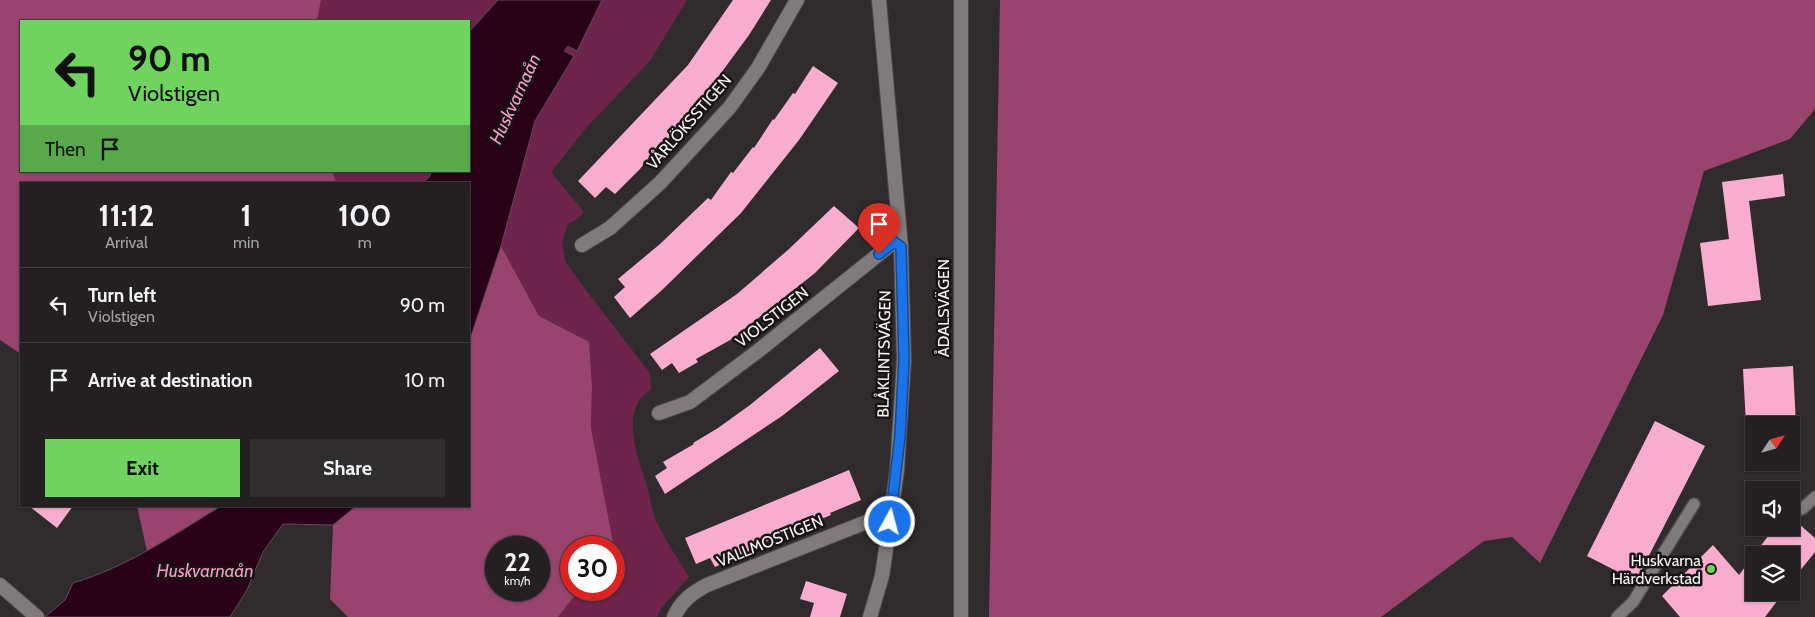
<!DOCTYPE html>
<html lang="en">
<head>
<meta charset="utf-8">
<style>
  :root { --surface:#242022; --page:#302d2f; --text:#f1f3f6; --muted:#a3a3a5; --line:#413e40; --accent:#70d35f }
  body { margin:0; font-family:Cabin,sans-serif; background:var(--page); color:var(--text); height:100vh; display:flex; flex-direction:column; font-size:19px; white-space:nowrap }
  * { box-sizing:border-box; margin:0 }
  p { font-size:16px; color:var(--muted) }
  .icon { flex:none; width:28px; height:28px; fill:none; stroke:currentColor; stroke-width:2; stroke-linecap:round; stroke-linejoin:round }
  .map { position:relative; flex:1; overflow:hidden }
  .drawer { position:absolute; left:20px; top:182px; width:450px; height:325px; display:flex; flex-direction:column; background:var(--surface); border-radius:0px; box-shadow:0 1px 4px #0004,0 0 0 1px var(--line) }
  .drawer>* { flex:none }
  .top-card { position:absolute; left:20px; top:20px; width:450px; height:152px; border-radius:0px; box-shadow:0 1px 4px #0004,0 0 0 1px var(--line); background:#70d35f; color:#111; overflow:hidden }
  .needle { width:32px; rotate:54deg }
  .fabs { position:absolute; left:1745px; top:416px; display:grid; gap:10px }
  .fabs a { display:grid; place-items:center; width:55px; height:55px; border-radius:0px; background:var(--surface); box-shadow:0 1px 4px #0004,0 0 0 1px var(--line); font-size:25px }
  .speed { position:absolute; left:485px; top:536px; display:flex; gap:10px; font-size:25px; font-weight:700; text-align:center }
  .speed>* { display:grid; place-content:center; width:65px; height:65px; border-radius:50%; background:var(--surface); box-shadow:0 1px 4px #0004,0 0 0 1px var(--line); line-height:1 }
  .speed small { font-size:12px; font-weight:400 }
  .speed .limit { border:8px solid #d22; background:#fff; color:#111 }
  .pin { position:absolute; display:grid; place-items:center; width:42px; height:42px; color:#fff; margin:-51px -21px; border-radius:50% 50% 50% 0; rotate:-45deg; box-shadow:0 0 5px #0007 }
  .pin .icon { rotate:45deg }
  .me { position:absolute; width:55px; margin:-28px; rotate:7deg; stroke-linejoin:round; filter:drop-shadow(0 0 4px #0008) }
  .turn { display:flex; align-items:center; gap:18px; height:105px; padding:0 25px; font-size:22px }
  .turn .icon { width:65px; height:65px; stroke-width:2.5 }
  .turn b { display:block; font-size:35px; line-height:42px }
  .then { display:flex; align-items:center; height:48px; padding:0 25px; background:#0003; gap:10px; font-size:19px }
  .eta { display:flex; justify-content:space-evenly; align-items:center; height:85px; text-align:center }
  .eta b { font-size:30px; font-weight:700; line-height:35px }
  .primary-button { display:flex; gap:10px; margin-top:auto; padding:10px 25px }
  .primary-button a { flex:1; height:58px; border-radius:0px; background:var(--accent); color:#111; font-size:20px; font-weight:700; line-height:58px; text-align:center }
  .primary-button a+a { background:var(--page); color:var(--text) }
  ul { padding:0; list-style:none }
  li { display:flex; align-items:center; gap:15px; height:75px; padding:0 25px; border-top:1px solid var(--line) }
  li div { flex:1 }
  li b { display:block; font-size:19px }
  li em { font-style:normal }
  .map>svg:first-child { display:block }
  .green { fill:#6e244b }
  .forest { fill:#98446e; fill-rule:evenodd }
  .water { fill:#280116; stroke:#664a59 }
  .building { fill:#f9adce }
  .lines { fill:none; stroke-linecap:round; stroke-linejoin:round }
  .service-casing { stroke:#4e494b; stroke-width:14 }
  .minor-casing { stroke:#4e494b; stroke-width:16 }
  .tertiary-casing { stroke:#4e494b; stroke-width:16 }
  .secondary-casing { stroke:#4e494b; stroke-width:16 }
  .service { stroke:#807a7c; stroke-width:11 }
  .minor { stroke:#807a7c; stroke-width:14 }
  .tertiary { stroke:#807a7c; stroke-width:14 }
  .secondary { stroke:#807a7c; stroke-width:14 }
  .route-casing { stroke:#114b97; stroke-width:12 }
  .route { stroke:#1a73e8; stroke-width:9 }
  .poi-dot { fill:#70d35f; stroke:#161415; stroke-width:2 }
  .labels { text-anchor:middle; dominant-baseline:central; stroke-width:5; stroke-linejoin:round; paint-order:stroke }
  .street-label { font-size:16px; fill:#f8f4f5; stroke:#161415 }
  .poi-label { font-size:16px; fill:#f8f4f5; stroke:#161415; text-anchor:end }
  .water-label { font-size:18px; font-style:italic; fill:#fa9dc7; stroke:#161415 }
</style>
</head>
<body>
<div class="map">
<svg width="1815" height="617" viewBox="0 0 1815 617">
  <rect width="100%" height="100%" fill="#302b2d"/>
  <path class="green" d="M 321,0 L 498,0 L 469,32 L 469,21 L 317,21 Z
    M 602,0 L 687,0 L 650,61 L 587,127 L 551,172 L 584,212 L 578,219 L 568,224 L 562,242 L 565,261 L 585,289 L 650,373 L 651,390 C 618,410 638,456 647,486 C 650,498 652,512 657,523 C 666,541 678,559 689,577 L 662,607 L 657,617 L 558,617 L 579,590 L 614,590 L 614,547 L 591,428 L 592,386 L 589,343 L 539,316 L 501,246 L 535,121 L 573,56 L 564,51 L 567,46 L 577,51 Z
    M 332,171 L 432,171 L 429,177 L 422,184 L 337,184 Z"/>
  <path class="forest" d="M 0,0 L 321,0 L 317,21 L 21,21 L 21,171 L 332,171 L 337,184 L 21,184 L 21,354 L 0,340 Z
    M 1000,0 L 1815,0 L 1815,109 L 1790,139 L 1704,171 L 1663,315 L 1540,563 L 1512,537 L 1484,541 L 1381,617 L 989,617 Z
    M 501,246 L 539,316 L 589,342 L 592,386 L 591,428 L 614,547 L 571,548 L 571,590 L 579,590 L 558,617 L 348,617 L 330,599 L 333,525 L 356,506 L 469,506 L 469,342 ZM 496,548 L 539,548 L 539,590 L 496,590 Z
    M 137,506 L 221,506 L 147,551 Z"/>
  <path class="water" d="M 498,0 L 602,0 L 577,51 L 568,46 L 564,51 L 574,56 L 535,121 L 501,246 L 469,342 L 469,184 L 422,184 L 429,177 L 432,171 L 469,171 L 469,32 Z
    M 221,506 L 356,506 L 333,525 L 283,524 L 263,552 L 247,590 L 230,617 L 45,617 L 65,600 L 73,583 C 127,567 174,535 221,506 Z"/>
  <path class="building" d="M 733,0 L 771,0 L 749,35 L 721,73 L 664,144 L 661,142 L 640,169 L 615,194 L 606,187 L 595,198 L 578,181 L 688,65 Z
    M 813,66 L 838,83 L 799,140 L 741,213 L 661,291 L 630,318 L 614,297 L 625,287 L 618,279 L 660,244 L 708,198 L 711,200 L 731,172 L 733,173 L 753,147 L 754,148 L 773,119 L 774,120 L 793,93 L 795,94 Z
    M 1783,174 L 1785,196 L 1749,201 L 1761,300 L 1708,306 L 1700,243 L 1729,239 L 1722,182 Z
    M 834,206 L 859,228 L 815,273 L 732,339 L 696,359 L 698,362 L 679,373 L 672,363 L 662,370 L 650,354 L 737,294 L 789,249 Z
    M 820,348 L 839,371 L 782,416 L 665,494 L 655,476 L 667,468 L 663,462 L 694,444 L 693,443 L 718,428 L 750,405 Z
    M 1793,366 L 1796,425 L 1746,425 L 1743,369 Z
    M 1655,421 L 1705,446 L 1636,581 L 1587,556 Z
    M 849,470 L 861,500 L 830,513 L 831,515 L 765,542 L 766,544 L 715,567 L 710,558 L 696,564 L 685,538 Z
    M 29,506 L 73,506 L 57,528 Z
    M 1791,517 L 1815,538 L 1815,552 L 1791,582 L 1791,555 L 1754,555 L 1754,592 L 1784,592 L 1765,617 L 1680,617 L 1662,596 L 1713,545 L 1739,575 L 1774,528 L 1791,528 Z
    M 806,581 L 847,594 L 840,617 L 810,617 L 814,603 L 800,599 Z"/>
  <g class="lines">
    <defs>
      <path id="service" d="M 1802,509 L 1815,497
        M 1617,617 L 1633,602 L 1694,504"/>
      <path id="minor" d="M 582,245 L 610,228 L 660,183 L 730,107 L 758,68 L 797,0
        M 659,413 L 690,402 L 758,351 L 894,242 L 901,247
        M 674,617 C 681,601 692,593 707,585 L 874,519 L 890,522
        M 870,617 L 882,576 L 890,522 L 897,470 L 904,360 L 901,247 L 879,0"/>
      <path id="tertiary" d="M 0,585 L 37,617"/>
      <path id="secondary" d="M 961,0 L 961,617"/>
    </defs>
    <use href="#service" class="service-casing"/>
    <use href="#minor" class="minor-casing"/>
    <use href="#tertiary" class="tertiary-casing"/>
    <use href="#secondary" class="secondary-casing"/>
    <use href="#service" class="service"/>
    <use href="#minor" class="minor"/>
    <use href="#tertiary" class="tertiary"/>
    <use href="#secondary" class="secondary"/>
  </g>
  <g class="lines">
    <defs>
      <path id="route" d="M 879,254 L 894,242 L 901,247 L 904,360 L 900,436 L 890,522"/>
    </defs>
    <use href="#route" class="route-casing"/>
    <use href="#route" class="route"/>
  </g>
  <circle class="poi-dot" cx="1711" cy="569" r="5"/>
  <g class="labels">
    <g class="street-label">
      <text transform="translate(689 122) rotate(-49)">VÅRLÖKSSTIGEN</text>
      <text transform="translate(943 308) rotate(-90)">ÅDALSVÄGEN</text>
      <text transform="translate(772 317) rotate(-38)">VIOLSTIGEN</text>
      <text transform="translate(884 354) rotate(-89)">BLÅKLINTSVÄGEN</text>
      <text transform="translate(770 541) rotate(-22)">VALLMOSTIGEN</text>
    </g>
    <g class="poi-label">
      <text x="1701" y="560">Huskvarna<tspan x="1701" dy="18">Härdverkstad</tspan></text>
    </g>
    <g class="water-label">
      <text transform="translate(515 99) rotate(-65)">Huskvarnaån</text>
      <text x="205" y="571">Huskvarnaån</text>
    </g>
  </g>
</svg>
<div class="fabs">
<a><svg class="needle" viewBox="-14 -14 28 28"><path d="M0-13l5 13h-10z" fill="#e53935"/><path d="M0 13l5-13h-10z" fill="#a3a3a5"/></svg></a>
<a><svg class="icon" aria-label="sound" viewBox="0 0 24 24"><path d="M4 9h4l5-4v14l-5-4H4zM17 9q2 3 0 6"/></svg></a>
<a><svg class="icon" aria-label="layers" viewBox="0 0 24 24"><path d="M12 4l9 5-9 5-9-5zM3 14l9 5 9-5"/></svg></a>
</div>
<div class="speed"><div>22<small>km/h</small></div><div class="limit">30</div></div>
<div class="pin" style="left:879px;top:254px;background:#d93025"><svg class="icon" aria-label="arrive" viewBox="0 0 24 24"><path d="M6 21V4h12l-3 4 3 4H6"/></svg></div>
<svg class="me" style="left:890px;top:522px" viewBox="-20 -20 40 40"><circle r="17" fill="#1a73e8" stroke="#fff" stroke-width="3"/><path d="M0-11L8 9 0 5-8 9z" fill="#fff"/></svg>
<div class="top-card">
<div class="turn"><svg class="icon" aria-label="left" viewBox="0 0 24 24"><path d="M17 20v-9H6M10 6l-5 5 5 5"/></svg><div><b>90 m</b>Violstigen</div></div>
<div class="then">Then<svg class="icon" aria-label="arrive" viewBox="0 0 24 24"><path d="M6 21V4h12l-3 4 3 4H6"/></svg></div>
</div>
<section class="drawer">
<div class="eta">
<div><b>11:12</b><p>Arrival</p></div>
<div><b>1</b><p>min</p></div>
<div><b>100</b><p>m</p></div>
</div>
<ul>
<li><svg class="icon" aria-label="left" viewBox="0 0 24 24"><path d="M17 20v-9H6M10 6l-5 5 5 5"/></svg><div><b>Turn left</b><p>Violstigen</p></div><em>90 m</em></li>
<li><svg class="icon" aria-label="arrive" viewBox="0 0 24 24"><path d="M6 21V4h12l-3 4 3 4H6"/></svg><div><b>Arrive at destination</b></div><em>10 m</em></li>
</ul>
<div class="primary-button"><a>Exit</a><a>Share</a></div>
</section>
</div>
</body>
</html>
